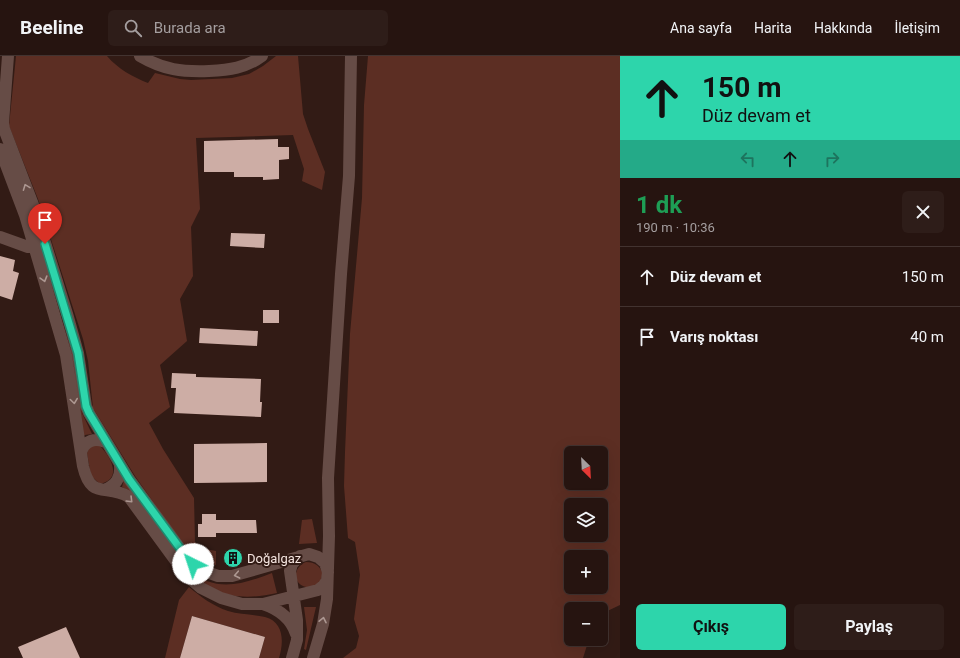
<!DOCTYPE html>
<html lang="tr">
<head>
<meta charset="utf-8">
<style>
  :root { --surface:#261410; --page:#2e1d19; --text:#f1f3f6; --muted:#a49e9f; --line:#423330; --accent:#2dd5ab }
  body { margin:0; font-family:Roboto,sans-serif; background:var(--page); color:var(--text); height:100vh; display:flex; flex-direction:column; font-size:15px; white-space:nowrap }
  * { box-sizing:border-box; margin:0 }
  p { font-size:13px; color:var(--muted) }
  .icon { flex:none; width:22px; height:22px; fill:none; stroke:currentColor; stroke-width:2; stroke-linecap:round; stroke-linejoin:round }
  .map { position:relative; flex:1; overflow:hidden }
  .details { display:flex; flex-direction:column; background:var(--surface); width:340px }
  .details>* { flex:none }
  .guide { background:#2dd5ab; color:#111; overflow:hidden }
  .needle { width:26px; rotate:156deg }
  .fabs { position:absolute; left:564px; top:390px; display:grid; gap:8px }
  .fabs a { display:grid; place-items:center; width:44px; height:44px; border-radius:6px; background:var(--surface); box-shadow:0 4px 16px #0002,0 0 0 1px var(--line); font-size:20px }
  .pin { position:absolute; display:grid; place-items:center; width:34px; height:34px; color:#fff; margin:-41px -17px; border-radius:50% 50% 50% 0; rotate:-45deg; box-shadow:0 0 4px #0007 }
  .pin .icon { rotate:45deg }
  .me { position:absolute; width:44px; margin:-22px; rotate:319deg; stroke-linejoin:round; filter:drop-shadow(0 0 3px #0008) }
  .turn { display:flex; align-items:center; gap:14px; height:84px; padding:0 16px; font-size:18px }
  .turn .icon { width:52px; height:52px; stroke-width:2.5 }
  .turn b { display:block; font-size:28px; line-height:34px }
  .lanes { display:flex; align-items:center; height:38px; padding:0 16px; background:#0003; justify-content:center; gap:20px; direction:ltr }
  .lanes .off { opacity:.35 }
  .round { display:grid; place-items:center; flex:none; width:42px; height:42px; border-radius:6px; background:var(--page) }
  .summary { display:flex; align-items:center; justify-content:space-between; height:68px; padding:0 16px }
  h1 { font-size:24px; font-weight:700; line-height:30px; color:#1e9e55 }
  .button { display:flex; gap:8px; margin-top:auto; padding:8px 16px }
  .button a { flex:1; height:46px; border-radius:6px; background:var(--accent); color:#111; font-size:16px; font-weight:700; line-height:46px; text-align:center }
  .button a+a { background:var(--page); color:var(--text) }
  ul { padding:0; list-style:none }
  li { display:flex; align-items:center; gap:12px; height:60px; padding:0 16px; border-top:1px solid var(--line) }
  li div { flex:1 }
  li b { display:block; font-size:15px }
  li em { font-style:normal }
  header { display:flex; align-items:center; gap:24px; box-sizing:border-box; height:56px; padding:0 20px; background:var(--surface); border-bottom:1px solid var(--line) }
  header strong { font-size:19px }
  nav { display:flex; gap:22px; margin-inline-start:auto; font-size:14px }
  .search { width:280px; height:36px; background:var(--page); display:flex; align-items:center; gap:10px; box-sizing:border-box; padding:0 14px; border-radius:6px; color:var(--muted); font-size:15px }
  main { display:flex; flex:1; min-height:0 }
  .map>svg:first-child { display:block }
  .green { fill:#5c2e23; fill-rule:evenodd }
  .building { fill:#cdada5 }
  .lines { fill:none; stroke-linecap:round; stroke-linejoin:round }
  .minor { stroke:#664c46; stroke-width:12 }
  .oneway { stroke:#ad9892 }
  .route-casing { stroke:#1d8a6f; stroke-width:10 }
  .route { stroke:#2dd5ab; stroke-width:7 }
  .labels { text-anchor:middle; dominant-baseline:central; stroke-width:4; stroke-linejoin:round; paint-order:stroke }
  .poi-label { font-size:13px; fill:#f4e4df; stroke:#321b15; text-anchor:start }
</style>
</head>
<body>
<header>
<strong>Beeline</strong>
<div class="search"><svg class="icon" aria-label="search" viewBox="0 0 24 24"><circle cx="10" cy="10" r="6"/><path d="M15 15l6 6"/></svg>Burada ara</div>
<nav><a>Ana sayfa</a><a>Harita</a><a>Hakkında</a><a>İletişim</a></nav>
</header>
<main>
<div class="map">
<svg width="620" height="602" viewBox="0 0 620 602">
  <rect width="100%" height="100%" fill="#321b15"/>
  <path class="green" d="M 16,0 L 107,0 C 118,13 133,21 148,27 L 155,17 L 180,23 L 191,24 L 232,22 L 249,18 L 263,10 L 276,0 L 298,0 L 303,58 L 308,73 L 325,116 L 322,134 L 302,125 L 304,113 L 293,79 L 196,82 L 200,153 L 191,171 L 193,220 L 180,243 L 187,285 L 160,309 L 170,351 L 149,367 L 163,393 L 194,442 L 195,486 L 200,492 L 216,495 L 216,509 L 199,504 L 191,497 L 169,468 L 135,420 L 93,352 L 88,305 L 83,283 L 38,143 L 9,70 Z
    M 368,0 L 620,0 L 620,549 L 601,558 L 601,553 L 571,553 L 571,583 L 589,583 L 583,602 L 343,602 L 356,592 L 359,580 L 354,563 L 360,519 L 355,486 L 348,482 L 344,430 L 345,396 L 350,278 L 362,142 L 364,49 ZM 571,397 L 601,397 L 601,427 L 571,427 ZM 571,449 L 601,449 L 601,479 L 571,479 ZM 571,501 L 601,501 L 601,531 L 571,531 Z
    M 75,317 L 76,318 L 82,357 L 92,378 L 85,379 L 82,381 L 73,319 Z
    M 90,390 L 100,390 C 111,401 123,423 100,428 L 91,420 L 87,397 Z
    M 124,424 L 188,513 C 215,537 241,529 272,517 L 277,537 C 240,545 217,541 188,515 L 130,436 L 122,431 Z
    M 312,463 L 317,487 L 299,488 L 302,464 Z
    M 306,506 C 315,506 320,510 323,518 L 319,528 C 315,529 310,532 306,531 C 292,528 293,511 306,506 Z
    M 189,531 C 201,541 213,550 228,555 C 240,559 253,558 265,561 C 284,566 284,586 279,602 L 259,602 L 265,581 L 192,560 L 180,602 L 165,602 L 179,544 Z
    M 304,551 L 316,551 L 306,594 L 304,593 L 307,574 Z"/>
  <path class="building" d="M 278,83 L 278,91 L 289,91 L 289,103 L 279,104 L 279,123 L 263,124 L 263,121 L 234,121 L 234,116 L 204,116 L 204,85 Z
    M 231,177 L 265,178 L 264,192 L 230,190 Z
    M 0,200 L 15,204 L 13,215 L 19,217 L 12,244 L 0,240 Z
    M 263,254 L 279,254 L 279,267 L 263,267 Z
    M 200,272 L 258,275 L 257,290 L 199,287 Z
    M 172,317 L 196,318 L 196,321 L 261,323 L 260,346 L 262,346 L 261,361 L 174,357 L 176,332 L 171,332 Z
    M 267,387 L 267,426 L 194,427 L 194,388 Z
    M 202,458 L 216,458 L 216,464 L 256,464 L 257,477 L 216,477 L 216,481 L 198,481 L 198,468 L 202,468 Z
    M 227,497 L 239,498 L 239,507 L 226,507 Z
    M 192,560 L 265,581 L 259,602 L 180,602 Z
    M 66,571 L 80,602 L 23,602 L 18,591 Z"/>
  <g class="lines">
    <path class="minor" d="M 140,0 C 164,14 182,16 209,15 C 229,14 246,12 262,0
      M 0,93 L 25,159 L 66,299 L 83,410 C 91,445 106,427 129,441 L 186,519 L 201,532 L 221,542 L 242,548 L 263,548 L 318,534 L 324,529 L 327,524 L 328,516 L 325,507 L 318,501 L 309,498 L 232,520 L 218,520 L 204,515 L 193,508 L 182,495 L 129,423 L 89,357 L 86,350 L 78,297 L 68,261 L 35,154 L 4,73 L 3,67 L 8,0
      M 0,181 L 28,191 L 41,189
      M 81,396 C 85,384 95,382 105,386
      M 105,434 C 116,429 121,422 120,410
      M 263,548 C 278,553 291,562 296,578
      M 292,602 L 297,584 L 297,564 L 290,515 L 292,508 L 300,500
      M 313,602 L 323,568 L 327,543 L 329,480 L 328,422 L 341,218 L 349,120 L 351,0"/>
  </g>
  <defs><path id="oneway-chevron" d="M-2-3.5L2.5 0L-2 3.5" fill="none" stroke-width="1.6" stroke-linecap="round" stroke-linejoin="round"/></defs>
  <g class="oneway">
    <use href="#oneway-chevron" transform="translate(26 131) rotate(-111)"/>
    <use href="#oneway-chevron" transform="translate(44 223) rotate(74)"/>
    <use href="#oneway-chevron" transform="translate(74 345) rotate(82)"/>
    <use href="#oneway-chevron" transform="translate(130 444) rotate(45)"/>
    <use href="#oneway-chevron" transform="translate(237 519) rotate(169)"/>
    <use href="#oneway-chevron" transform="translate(323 564) rotate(-78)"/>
  </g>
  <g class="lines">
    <defs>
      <path id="route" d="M 45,188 L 78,297 L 86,350 L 89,357 L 129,423 L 182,495 L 193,508"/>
    </defs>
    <use href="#route" class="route-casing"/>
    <use href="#route" class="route"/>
  </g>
  <defs>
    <symbol id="building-disc" viewBox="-11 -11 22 22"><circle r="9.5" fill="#2dd5ab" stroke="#321b15"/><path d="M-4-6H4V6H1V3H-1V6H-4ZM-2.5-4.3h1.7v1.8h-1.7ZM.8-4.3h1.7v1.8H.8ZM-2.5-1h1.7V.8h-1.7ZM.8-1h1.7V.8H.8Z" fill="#111"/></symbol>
  </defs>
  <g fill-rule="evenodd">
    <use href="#building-disc" x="222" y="491" width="22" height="22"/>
  </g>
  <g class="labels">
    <g class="poi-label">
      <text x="247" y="502">Doğalgaz</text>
    </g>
  </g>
</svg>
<div class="fabs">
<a><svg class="needle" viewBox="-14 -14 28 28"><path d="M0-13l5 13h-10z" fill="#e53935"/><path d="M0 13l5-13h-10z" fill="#a49e9f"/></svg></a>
<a><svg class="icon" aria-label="layers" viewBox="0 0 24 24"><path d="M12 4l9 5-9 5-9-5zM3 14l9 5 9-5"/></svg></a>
<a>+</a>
<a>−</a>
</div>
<div class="pin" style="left:45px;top:188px;background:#d93025"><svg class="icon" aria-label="arrive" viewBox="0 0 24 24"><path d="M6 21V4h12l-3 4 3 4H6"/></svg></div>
<svg class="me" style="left:193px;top:508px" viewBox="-20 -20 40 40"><circle r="19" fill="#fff"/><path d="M0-13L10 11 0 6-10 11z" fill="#2dd5ab"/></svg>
</div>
<section class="details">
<div class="guide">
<div class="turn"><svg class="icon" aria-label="ahead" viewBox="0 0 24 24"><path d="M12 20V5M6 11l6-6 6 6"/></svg><div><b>150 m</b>Düz devam et</div></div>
<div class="lanes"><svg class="icon off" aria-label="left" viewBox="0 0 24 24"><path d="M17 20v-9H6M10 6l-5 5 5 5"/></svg><svg class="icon" aria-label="ahead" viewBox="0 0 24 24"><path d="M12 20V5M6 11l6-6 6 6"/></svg><svg class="icon off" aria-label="right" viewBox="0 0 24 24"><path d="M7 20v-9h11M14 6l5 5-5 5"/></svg></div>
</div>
<div class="summary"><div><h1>1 dk</h1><p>190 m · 10:36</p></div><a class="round"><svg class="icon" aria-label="close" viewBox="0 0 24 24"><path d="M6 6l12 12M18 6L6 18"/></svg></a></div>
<ul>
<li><svg class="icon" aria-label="ahead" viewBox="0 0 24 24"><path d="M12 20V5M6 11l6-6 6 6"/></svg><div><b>Düz devam et</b></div><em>150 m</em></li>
<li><svg class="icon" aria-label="arrive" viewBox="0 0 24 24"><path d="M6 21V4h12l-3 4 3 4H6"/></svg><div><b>Varış noktası</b></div><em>40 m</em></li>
</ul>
<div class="button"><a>Çıkış</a><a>Paylaş</a></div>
</section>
</main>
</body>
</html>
